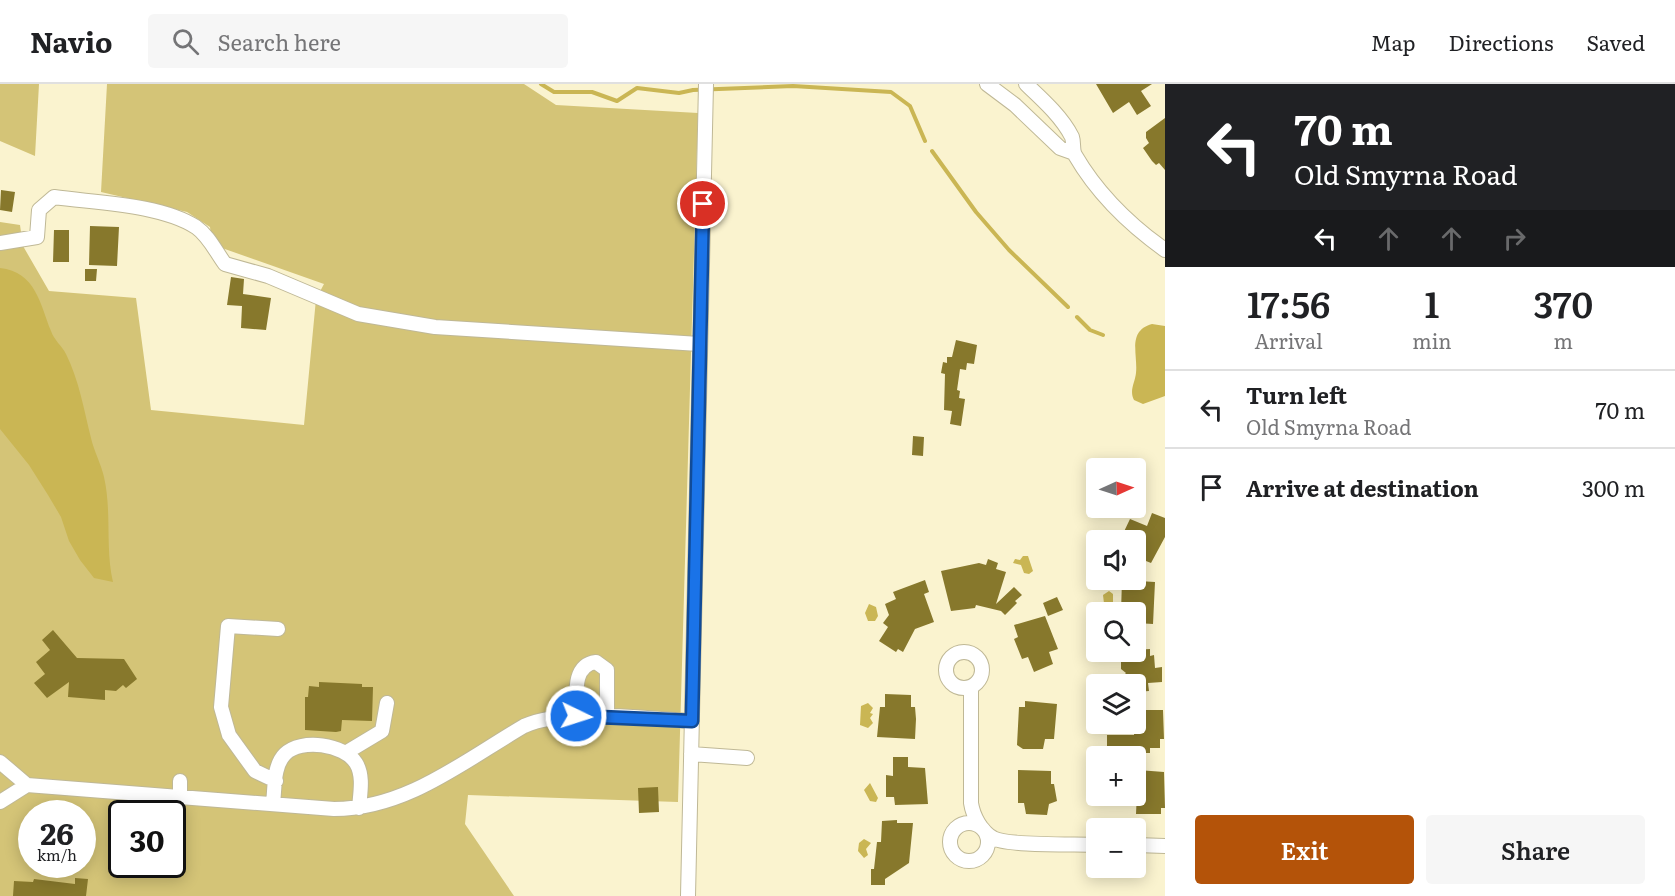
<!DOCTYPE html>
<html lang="en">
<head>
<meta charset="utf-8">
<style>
  :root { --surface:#fff; --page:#f6f6f6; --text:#202124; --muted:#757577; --line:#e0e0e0; --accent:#b45309 }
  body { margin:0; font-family:Literata,serif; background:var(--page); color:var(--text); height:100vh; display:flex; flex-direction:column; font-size:22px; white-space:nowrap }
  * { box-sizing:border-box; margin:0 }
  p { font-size:20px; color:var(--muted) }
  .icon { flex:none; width:33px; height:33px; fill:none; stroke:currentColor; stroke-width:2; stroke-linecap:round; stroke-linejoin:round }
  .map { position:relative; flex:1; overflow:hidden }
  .details { display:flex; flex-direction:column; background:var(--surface); width:510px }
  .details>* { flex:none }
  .hud { background:#202124; color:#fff; overflow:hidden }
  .needle { width:39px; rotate:87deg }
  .buttons { position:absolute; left:1086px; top:374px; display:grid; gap:12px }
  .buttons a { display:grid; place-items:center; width:60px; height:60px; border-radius:6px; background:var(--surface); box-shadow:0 3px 15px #0003; font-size:30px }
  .speed { position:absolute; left:18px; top:716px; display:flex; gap:12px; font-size:30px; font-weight:700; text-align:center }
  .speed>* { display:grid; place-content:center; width:78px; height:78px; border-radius:50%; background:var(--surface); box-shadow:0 3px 15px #0003; line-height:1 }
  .speed small { font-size:15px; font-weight:400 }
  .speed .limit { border:3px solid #111; border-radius:9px; background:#fff; color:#111 }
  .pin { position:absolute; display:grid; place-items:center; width:51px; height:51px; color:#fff; margin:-26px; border:3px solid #fff; border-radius:50%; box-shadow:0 2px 6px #0007 }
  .me { position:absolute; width:66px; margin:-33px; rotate:94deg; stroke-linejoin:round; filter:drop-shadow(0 0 4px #0008) }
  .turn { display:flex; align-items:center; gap:21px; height:126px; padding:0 30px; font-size:27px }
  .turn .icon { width:78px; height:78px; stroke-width:2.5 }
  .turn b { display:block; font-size:42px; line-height:51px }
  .lanes { display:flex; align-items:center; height:57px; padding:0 30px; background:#0003; justify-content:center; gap:30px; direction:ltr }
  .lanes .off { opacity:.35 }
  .eta { display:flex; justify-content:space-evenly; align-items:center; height:102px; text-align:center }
  .eta b { font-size:36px; font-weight:600; line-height:42px }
  .action { display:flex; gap:12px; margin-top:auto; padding:12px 30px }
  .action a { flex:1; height:69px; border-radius:6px; background:var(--accent); color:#fff; font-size:24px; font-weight:600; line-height:69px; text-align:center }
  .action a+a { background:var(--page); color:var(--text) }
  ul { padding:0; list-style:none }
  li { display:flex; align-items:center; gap:18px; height:78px; padding:0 30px; border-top:2px solid var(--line) }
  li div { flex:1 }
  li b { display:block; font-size:22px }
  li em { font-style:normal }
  header { display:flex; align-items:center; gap:36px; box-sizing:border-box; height:84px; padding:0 30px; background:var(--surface); border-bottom:2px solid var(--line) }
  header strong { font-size:28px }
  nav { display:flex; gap:33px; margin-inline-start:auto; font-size:21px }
  .search { width:420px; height:54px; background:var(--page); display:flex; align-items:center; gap:15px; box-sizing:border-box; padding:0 21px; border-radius:6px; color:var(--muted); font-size:22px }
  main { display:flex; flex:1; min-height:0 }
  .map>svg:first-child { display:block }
  .green { fill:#d4c477; fill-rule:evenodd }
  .water { fill:#cab654 }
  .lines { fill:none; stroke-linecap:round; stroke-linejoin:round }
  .stream { stroke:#cab654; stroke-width:4 }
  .building { fill:#87782c }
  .minor-casing { stroke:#bfb896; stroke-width:16 }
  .minor { stroke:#fff; stroke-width:14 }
  .route-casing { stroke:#114b97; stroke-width:15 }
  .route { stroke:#1a73e8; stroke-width:10 }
</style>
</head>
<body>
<header>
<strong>Navio</strong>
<div class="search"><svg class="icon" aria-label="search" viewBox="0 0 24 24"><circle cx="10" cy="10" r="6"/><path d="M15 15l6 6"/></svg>Search here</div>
<nav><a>Map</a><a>Directions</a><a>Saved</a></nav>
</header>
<main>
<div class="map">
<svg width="1165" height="812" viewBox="0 0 1165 812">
  <rect width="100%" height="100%" fill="#faf3cf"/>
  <path class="green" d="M 0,0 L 39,0 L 35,72 L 0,57 Z
    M 107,0 L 524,0 L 556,21 L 698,29 L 678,718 L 468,711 L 465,740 L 514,812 L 0,812 L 0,138 L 20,141 L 23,162 L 49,207 L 136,214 L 151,326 L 304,341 L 316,215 L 324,200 L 222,164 L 211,151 L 210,143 L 187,128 L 101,108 ZM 32,729 L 82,729 L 82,780 L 32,780 ZM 122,729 L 172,729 L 172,780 L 122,780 Z"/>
  <path class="water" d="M 0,184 C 36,188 40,220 51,247 C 54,256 62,262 66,270 C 79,296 84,326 91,354 C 94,367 101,380 104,393 C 112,428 105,464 113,498 L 94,494 L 80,476 L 69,457 L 61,433 L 48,411 L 29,381 L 0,345 Z
    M 1152,240 L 1165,242 L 1165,312 L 1143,320 L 1134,316 C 1129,306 1135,299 1136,289 C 1138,270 1127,247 1152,240 Z
    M 1023,472 L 1028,472 L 1033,487 L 1029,490 L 1024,489 L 1021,481 L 1013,479 L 1015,475 L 1020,476 Z
    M 1109,507 L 1113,510 L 1113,526 L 1105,528 L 1103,511 Z
    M 869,520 L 876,523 L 878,532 L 875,537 L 868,537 L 865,529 Z
    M 868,619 L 873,624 L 870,629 L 873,630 L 870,634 L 873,639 L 868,644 L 860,641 L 861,622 Z
    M 870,699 L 878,714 L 876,718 L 870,717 L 864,706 Z
    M 864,755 L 871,759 L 866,765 L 868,771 L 864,774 L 858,767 L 859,759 Z"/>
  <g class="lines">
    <path class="stream" d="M 541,0 L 554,8 L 592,8 L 617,17 L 637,4 L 679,9 L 693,6 L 793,2 L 891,8 L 910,22 L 925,57
      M 932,67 L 976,128 L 1009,166 L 1068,223
      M 1077,233 L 1090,246 L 1103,251"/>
  </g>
  <path class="building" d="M 1096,0 L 1152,0 L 1141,7 L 1151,22 L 1137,31 L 1129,18 L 1113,29 Z
    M 1165,34 L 1165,86 L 1159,79 L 1156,81 L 1152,77 L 1143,64 L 1149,59 L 1146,54 L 1146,48 Z
    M 1,106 L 15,108 L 12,128 L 0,126 Z
    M 90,142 L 119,143 L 117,182 L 89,181 Z
    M 54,146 L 69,146 L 69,178 L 53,178 Z
    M 85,185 L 97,185 L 96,197 L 85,197 Z
    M 231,193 L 244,195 L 243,210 L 271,214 L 266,246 L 241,244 L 242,222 L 227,221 Z
    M 956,256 L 977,261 L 974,280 L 967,279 L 966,286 L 960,285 L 957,306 L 960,307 L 959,314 L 965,315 L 961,342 L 950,340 L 952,327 L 944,326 L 945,290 L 941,289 L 943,278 L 947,279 L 947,273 L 952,273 Z
    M 913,352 L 924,353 L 923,372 L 912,371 Z
    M 1152,429 L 1165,434 L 1165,453 L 1151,479 L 1136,473 L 1136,456 L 1120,456 L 1130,435 L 1147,442 Z
    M 988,475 L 998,479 L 996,485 L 1006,488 L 996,520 L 1014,503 L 1022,511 L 1015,517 L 1017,519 L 1005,531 L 1001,527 L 976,521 L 975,524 L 951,527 L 941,487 L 979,479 L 986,481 Z
    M 925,496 L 929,508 L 924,510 L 934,538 L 915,545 L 903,568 L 898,565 L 896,568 L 879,557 L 888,543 L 883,539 L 889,531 L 885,520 L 896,515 L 893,508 Z
    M 1122,496 L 1155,498 L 1153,540 L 1136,539 L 1136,528 L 1121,528 Z
    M 1057,513 L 1063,526 L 1048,532 L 1043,519 Z
    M 1045,532 L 1058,565 L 1049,568 L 1053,580 L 1034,588 L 1028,573 L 1022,575 L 1014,555 L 1018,553 L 1014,541 Z
    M 53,546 L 77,574 L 124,575 L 137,595 L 126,604 L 123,601 L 116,607 L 105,606 L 105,616 L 68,613 L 69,598 L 47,614 L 34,599 L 45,590 L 36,578 L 50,566 L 42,556 Z
    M 1150,565 L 1150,572 L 1154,571 L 1155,584 L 1162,583 L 1162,598 L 1148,599 L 1149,607 L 1136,608 L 1136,600 L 1127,600 L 1121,594 L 1126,589 L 1121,585 L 1121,578 L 1116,578 L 1114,571 L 1118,567 Z
    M 319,598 L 362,600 L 362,603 L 373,603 L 372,637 L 342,636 L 341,647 L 336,648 L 305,646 L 305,613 L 308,613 L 309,602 L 319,603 Z
    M 885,610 L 911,611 L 911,623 L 915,623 L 916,635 L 915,655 L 877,653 L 880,623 L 885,623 Z
    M 1025,617 L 1057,620 L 1054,655 L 1045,655 L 1043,665 L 1023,665 L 1017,661 L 1019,623 L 1025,623 Z
    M 1136,626 L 1163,626 L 1164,655 L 1160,655 L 1160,664 L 1150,664 L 1150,669 L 1141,669 L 1141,665 L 1107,665 L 1107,651 L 1134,651 Z
    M 893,673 L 908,673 L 908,683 L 925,684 L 928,720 L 895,721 L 894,713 L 886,713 L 886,691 L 893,692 Z
    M 1018,686 L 1051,687 L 1051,700 L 1054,700 L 1057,717 L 1049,720 L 1047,731 L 1026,730 L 1024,719 L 1018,719 Z
    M 1138,686 L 1164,688 L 1165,724 L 1161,724 L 1161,730 L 1136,730 Z
    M 658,703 L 659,728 L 639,729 L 638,704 Z
    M 897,736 L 897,739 L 913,739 L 909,779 L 885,795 L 885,801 L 871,801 L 871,785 L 874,785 L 877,758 L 881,758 L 882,737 Z
    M 75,794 L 88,795 L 86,812 L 13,812 L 14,797 L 33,798 L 34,795 L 75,800 Z"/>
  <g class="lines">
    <defs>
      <path id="minor" d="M 987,0 L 1015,21 L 1060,64 L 1074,69
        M 1026,0 C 1042,15 1062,33 1072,53 C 1074,59 1072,66 1075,71 C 1097,109 1130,141 1165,166
        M 0,159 L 37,153 L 39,126 L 54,113 C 96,119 160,120 196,143 C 209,152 216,168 225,180 L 268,192 L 358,230 L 435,243 L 699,260
        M946 586a18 18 0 1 1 36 0a18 18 0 1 1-36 0Z
        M 971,603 L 971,719 C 973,732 981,747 993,754 C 1006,762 1077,760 1096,761
        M 577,632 C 577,613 571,581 596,578 L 607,586 L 607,633
        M 347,668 L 382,647 L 387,619
        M 691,670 L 747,674
        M 0,678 L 27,701
        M 276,697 L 255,687 L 229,651 L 221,623 L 228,542 L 278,545
        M 180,712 L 180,697
        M 0,718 L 27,701 L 334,725 C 406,725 464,677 524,642 C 566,623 644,635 692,637
        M 273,719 C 275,705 273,682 285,670 C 301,654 344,660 356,679 C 364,692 360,710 359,724
        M950 758a19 19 0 1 1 38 0a19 19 0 1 1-38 0Z
        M 1136,761 L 1165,762
        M 688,812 L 706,0"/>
    </defs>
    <use href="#minor" class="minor-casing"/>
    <use href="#minor" class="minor"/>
  </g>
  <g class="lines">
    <defs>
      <path id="route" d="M 576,632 L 692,637 L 703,120"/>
    </defs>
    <use href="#route" class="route-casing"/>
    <use href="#route" class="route"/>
  </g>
</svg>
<div class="buttons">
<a><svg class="needle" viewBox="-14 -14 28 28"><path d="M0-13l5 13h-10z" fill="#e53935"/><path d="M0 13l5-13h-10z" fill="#757577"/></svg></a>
<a><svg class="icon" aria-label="sound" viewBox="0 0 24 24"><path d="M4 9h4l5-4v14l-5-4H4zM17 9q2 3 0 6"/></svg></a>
<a><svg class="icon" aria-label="search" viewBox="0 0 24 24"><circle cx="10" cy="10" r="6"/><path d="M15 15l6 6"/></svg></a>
<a><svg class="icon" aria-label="layers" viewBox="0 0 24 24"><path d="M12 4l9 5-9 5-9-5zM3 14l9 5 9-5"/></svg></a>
<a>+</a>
<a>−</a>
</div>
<div class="speed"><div>26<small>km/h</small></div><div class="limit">30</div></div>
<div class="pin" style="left:703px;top:120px;background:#d93025"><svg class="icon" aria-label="arrive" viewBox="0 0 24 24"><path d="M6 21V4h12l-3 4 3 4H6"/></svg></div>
<svg class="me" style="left:576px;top:632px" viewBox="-20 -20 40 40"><circle r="17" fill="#1a73e8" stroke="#fff" stroke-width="3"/><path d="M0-11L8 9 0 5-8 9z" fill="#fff"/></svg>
</div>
<section class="details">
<div class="hud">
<div class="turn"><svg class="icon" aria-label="left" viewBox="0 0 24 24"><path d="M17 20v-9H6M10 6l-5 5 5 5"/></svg><div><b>70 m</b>Old Smyrna Road</div></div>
<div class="lanes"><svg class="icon" aria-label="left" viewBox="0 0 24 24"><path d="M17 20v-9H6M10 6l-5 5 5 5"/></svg><svg class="icon off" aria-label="ahead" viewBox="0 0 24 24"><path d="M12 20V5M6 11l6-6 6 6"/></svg><svg class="icon off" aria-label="ahead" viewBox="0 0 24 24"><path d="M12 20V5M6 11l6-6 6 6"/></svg><svg class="icon off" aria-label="right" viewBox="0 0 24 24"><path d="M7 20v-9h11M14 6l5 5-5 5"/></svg></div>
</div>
<div class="eta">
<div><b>17:56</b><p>Arrival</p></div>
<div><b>1</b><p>min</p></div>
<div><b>370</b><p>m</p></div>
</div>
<ul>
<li><svg class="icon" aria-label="left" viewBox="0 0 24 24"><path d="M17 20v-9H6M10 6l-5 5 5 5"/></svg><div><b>Turn left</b><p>Old Smyrna Road</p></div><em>70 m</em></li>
<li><svg class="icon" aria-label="arrive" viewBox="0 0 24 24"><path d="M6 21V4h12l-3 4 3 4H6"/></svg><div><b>Arrive at destination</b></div><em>300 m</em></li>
</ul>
<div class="action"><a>Exit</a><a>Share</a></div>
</section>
</main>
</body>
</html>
